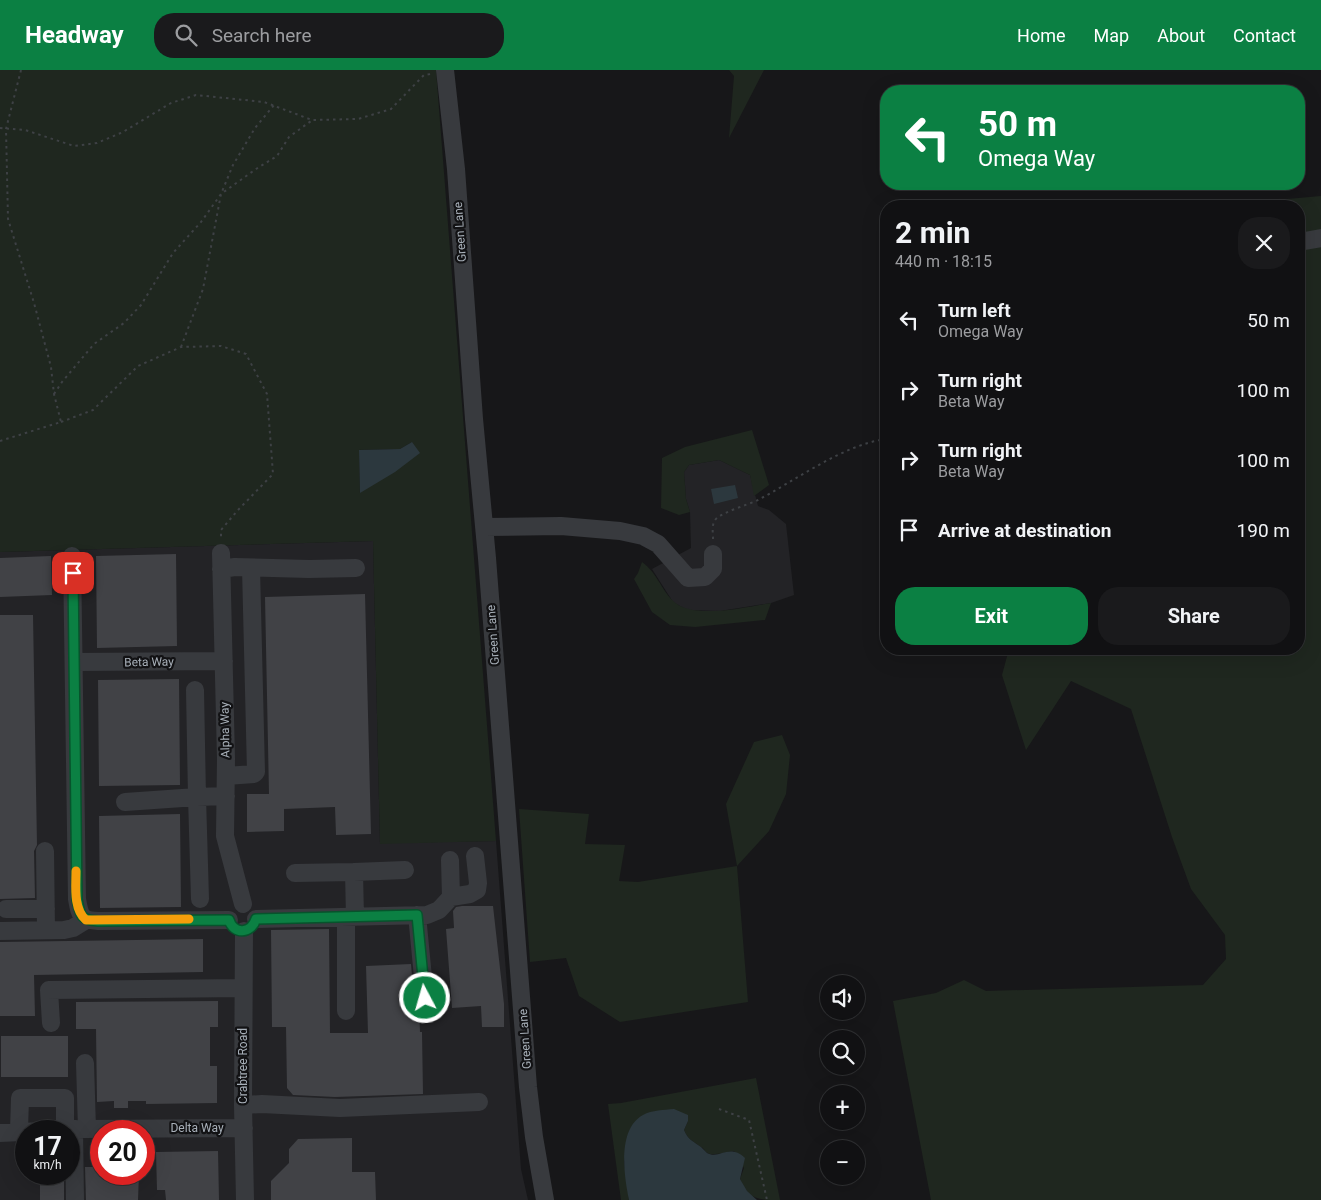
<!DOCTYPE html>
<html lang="en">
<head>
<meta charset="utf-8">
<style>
  :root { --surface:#111113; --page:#1a1a1c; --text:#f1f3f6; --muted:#9c9da0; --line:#303133; --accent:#0b8043 }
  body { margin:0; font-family:Roboto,sans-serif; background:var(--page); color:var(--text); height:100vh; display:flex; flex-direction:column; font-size:19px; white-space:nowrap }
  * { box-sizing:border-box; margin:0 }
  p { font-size:16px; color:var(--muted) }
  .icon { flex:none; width:28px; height:28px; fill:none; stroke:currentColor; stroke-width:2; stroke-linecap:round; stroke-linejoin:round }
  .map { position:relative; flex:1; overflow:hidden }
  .details { position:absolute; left:880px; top:130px; width:425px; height:455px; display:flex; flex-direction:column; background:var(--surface); border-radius:20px; box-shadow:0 5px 20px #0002,0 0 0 1px var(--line) }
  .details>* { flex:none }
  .guide { position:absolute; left:880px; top:15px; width:425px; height:105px; border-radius:20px; box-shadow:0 5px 20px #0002,0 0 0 1px var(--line); background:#0b8043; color:#fff; overflow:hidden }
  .tools { position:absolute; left:820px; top:905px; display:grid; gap:10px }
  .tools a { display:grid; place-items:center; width:45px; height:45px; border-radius:50%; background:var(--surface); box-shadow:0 5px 20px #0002,0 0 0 1px var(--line); font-size:25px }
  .speed { position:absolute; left:15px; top:1050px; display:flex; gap:10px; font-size:25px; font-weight:700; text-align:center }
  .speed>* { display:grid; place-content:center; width:65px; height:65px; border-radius:50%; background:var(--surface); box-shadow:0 5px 20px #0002,0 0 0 1px var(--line); line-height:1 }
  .speed small { font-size:12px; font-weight:400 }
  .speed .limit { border:8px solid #d22; background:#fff; color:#111 }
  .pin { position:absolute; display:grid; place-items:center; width:42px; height:42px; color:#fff; margin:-21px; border-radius:10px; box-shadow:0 2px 8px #0006 }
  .me { position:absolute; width:55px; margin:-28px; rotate:354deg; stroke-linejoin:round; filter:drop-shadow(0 0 4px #0008) }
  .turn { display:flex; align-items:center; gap:18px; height:105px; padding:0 15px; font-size:22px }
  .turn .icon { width:65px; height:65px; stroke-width:2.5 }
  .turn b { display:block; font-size:35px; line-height:42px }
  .round { display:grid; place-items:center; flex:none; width:52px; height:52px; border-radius:20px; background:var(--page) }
  .overview { display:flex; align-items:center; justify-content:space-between; height:85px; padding:0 15px }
  h1 { font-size:30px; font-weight:700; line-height:38px }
  .cta { display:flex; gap:10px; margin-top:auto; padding:10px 15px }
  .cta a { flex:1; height:58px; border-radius:20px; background:var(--accent); color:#fff; font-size:20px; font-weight:700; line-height:58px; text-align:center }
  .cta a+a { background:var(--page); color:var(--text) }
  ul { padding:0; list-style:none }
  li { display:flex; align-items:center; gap:15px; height:70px; padding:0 15px }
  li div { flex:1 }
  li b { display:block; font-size:19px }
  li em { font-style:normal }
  header { display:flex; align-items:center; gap:30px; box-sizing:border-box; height:70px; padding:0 25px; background:var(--accent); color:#fff }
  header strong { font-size:24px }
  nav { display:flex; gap:28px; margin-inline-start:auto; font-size:18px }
  .search { width:350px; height:45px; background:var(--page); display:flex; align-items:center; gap:12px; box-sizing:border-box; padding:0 18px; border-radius:20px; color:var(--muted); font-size:19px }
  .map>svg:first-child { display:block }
  .built { fill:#232326; fill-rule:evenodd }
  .green { fill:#1f271f; fill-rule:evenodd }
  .water { fill:#2c383e }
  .building { fill:#414246 }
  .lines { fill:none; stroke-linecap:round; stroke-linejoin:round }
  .path { stroke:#3e4145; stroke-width:2; stroke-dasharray:2.5 4; stroke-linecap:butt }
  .minor { stroke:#383a3e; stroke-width:18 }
  .route-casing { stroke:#07532c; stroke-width:12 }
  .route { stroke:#0b8043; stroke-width:9 }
  .slow { stroke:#f59e0b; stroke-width:9 }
  .labels { text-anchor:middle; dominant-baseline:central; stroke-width:4.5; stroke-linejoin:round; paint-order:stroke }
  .street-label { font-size:12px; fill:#a8b0b9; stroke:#121214 }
</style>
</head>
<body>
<header>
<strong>Headway</strong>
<div class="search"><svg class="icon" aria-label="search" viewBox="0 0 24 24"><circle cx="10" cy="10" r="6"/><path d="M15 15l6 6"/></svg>Search here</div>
<nav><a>Home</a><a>Map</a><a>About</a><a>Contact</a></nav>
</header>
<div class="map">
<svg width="1321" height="1130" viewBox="0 0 1321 1130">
  <rect width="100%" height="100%" fill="#171719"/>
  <path class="built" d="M 719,390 L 750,405 L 758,436 L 769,440 L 786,454 L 794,525 L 771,533 L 720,541 L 687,540 L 673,532 L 652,499 L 691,478 L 690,442 L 686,429 L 684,402 L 689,395 Z
    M 373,471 L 380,773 L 496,771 L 521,1099 L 528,1130 L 0,1130 L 0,482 ZM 26,1061 L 69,1061 L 69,1104 L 26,1104 ZM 101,1061 L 144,1061 L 144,1104 L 101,1104 Z"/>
  <path class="green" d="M 0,0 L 436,0 L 496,771 L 380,774 L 373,471 L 0,482 ZM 412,372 L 360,423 L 359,380 L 400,379 Z
    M 729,0 L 764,0 L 729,68 L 734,6 Z
    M 1321,126 L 1321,1130 L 931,1130 L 893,931 L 936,923 L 964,910 L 986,921 L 1203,915 L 1226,889 L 1225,865 L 1191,819 L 1172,767 L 1131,639 L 1071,611 L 1026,680 L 1002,605 L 1009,579 L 1299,579 L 1299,136 L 1275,136 L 1287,129 Z
    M 752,360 L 769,415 L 754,426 L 750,405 L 719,390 L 689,395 L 684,402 L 686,429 L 690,442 L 679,445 L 661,438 L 662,388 L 685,377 Z
    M 642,492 C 658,504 660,518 673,531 C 692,550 747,537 771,533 L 765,550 L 695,557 L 670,555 L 652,542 L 634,509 L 638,503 Z
    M 782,665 L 790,685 L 786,724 L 769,761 L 737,796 L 748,932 L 620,952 L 579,926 L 566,888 L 530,892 L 519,739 L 589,744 L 585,774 L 625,775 L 619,811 L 638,812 L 737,796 L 726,734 L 754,672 Z
    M 756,1008 L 780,1130 C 759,1130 748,1130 740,1109 L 744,1098 L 734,1081 C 727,1082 717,1085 710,1084 C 705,1083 705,1079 701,1077 C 693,1071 688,1070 684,1060 L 688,1051 L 624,1091 L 629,1130 L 621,1130 L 608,1034 L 621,1033 Z"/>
  <path class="water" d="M 412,372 L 420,383 L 395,402 L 360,423 L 359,380 L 400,379 Z
    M 735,415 L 738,428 L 714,434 L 711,419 Z
    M 674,1039 L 688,1045 L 688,1051 L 684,1060 C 688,1070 693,1071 701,1077 C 703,1079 705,1081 707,1083 C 719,1090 729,1073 745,1088 L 740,1109 L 747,1121 L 757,1130 L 629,1130 C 624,1106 617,1059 643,1045 C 652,1040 664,1040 674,1039 Z"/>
  <path class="building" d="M 176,484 L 177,576 L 97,578 L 96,486 Z
    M 51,486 L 52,525 L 0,527 L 0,488 Z
    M 365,524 L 371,764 L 336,765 L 335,737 L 284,739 L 284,761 L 247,762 L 247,724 L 269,724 L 265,527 Z
    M 0,545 L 33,545 L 37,775 L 34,781 L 35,828 L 0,829 Z
    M 179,609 L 180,715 L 99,716 L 98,610 Z
    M 180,744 L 181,837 L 100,838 L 99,746 Z
    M 462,836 L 493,836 L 504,934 L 504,957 L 482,957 L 481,936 L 452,938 L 446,859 L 454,858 L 453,841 L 456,837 Z
    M 329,859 L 330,963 L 368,963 L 366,896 L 411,894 L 414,929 L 419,936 L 420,962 L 422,962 L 423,1024 L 335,1027 L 293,1025 L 287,1018 L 286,957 L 272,957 L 271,860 Z
    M 203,869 L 203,902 L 34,905 L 35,946 L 0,946 L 0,872 Z
    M 218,931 L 218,957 L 210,957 L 210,996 L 217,996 L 217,1033 L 146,1034 L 146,1031 L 128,1031 L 128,1038 L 114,1038 L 114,1031 L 97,1032 L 96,959 L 76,959 L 76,932 Z
    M 1,966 L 68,966 L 68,1007 L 1,1007 Z
    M 352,1068 L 352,1102 L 375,1102 L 376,1130 L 271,1130 L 271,1111 L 289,1093 L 289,1079 L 298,1069 Z
    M 218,1081 L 219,1130 L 166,1130 L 165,1120 L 157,1120 L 156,1082 Z
    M 85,1097 L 101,1097 L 101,1104 L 139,1104 L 138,1130 L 86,1130 Z
    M 40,1104 L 64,1104 L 64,1130 L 40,1130 Z"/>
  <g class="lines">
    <path class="path" d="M 0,58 L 25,60 L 74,76 L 97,73 L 123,62 L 171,33 L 196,25 L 264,32 L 312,50 L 358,49 L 391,39 L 424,5 L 431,4
      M 181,277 L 203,219 L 221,124 L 233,95 L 255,58 L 274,35
      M 54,324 L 62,312 L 94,274 L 124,253 L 141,235 L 173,183 L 201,152 L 221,124 L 256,99 L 277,86 L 289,67 L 311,51
      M 61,352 L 93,340 L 138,296 L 181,277 L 221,276 L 246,284 L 267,324 L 273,404 L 238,440 L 221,460 L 221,468
      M 0,371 L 61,352 L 54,324 L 51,297 L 34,233 L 8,149 L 6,59 L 21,0
      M 713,469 C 713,462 711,453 717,448 C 724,442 746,435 756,431 C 795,411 842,375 886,369
      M 719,1039 L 749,1050 L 767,1130"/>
    <path class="minor" d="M 445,0 L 456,99 L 474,349 L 487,488 L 528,1017 L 534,1067 L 545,1130
      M 1299,172 L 1321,168
      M 484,457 L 561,456 L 620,461 L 643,466 L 658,474 L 688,508 L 705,507 L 713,499 L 713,484
      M 221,483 L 226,689 L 225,766 L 243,834
      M 72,486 L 77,829 C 80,845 80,850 98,851 L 229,850
      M 221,499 L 235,497 L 309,499 L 356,498
      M 74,592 L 224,591
      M 226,706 L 254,704 L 256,702 L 251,498
      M 125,732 L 197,727 L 195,620
      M 45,781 L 46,860
      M 354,802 L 405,800
      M 295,803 L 354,802 L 355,847
      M 451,827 L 470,824 L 477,820 L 478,813 L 475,786
      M 200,829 L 197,727 L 226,726
      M 6,839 L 46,839
      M 417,845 L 425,928
      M 346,847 L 346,941
      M 256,849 L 427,845 L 439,840 L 451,827 L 450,790
      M 0,861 L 64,860 L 73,858 L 86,850
      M 244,861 L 243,1035 L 245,1130
      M 51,953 L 49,920 L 243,918
      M 85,993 L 87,1059
      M 243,1035 L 262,1034 L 340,1038 L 479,1032
      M 74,1059 L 75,1130
      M 19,1061 L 20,1028 L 65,1028 L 65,1059
      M 0,1063 L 83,1059 L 244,1058"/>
  </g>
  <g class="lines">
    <defs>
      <path id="route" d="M 73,503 L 77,829 C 80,845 80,850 98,851 L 229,850 C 234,865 251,864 256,849 L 417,845 L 425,928"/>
    </defs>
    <use href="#route" class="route-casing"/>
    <use href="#route" class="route"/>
    <path class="slow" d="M 76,801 C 76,816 73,839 86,850 L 189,849"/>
  </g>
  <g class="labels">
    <g class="street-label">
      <text transform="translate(460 162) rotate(-94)">Green Lane</text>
      <text transform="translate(493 565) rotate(-94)">Green Lane</text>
      <text transform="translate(149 592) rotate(-1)">Beta Way</text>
      <text transform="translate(225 660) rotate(-91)">Alpha Way</text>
      <text transform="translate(525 969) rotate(-94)">Green Lane</text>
      <text transform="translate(243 996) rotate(-90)">Crabtree Road</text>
      <text x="197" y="1058">Delta Way</text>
    </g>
  </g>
</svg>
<div class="tools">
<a><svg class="icon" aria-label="sound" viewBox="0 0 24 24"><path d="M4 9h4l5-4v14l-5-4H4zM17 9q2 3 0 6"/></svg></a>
<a><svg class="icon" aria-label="search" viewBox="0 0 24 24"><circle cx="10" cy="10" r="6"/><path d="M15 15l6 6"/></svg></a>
<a>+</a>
<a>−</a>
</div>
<div class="speed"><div>17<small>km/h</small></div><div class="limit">20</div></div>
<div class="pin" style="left:73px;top:503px;background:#d93025"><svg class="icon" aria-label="arrive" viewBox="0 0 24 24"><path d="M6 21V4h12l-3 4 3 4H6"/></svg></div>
<svg class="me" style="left:425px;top:928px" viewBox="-20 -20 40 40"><circle r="17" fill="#0b8043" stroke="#fff" stroke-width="3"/><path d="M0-11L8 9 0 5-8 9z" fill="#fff"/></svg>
<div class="guide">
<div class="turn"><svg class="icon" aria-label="left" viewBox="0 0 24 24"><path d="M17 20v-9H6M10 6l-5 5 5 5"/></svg><div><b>50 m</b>Omega Way</div></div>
</div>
<section class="details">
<div class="overview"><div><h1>2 min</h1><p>440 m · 18:15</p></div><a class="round"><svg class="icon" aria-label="close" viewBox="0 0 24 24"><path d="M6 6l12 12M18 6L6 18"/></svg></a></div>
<ul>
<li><svg class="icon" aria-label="left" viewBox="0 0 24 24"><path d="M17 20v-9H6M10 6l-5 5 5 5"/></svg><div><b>Turn left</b><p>Omega Way</p></div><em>50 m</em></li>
<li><svg class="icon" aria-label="right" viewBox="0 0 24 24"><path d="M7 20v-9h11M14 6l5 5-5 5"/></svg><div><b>Turn right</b><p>Beta Way</p></div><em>100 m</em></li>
<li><svg class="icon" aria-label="right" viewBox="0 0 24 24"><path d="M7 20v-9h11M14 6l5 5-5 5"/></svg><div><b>Turn right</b><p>Beta Way</p></div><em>100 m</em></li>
<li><svg class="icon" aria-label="arrive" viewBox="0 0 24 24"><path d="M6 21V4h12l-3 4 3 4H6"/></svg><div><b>Arrive at destination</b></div><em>190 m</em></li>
</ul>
<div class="cta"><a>Exit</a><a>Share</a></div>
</section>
</div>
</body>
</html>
